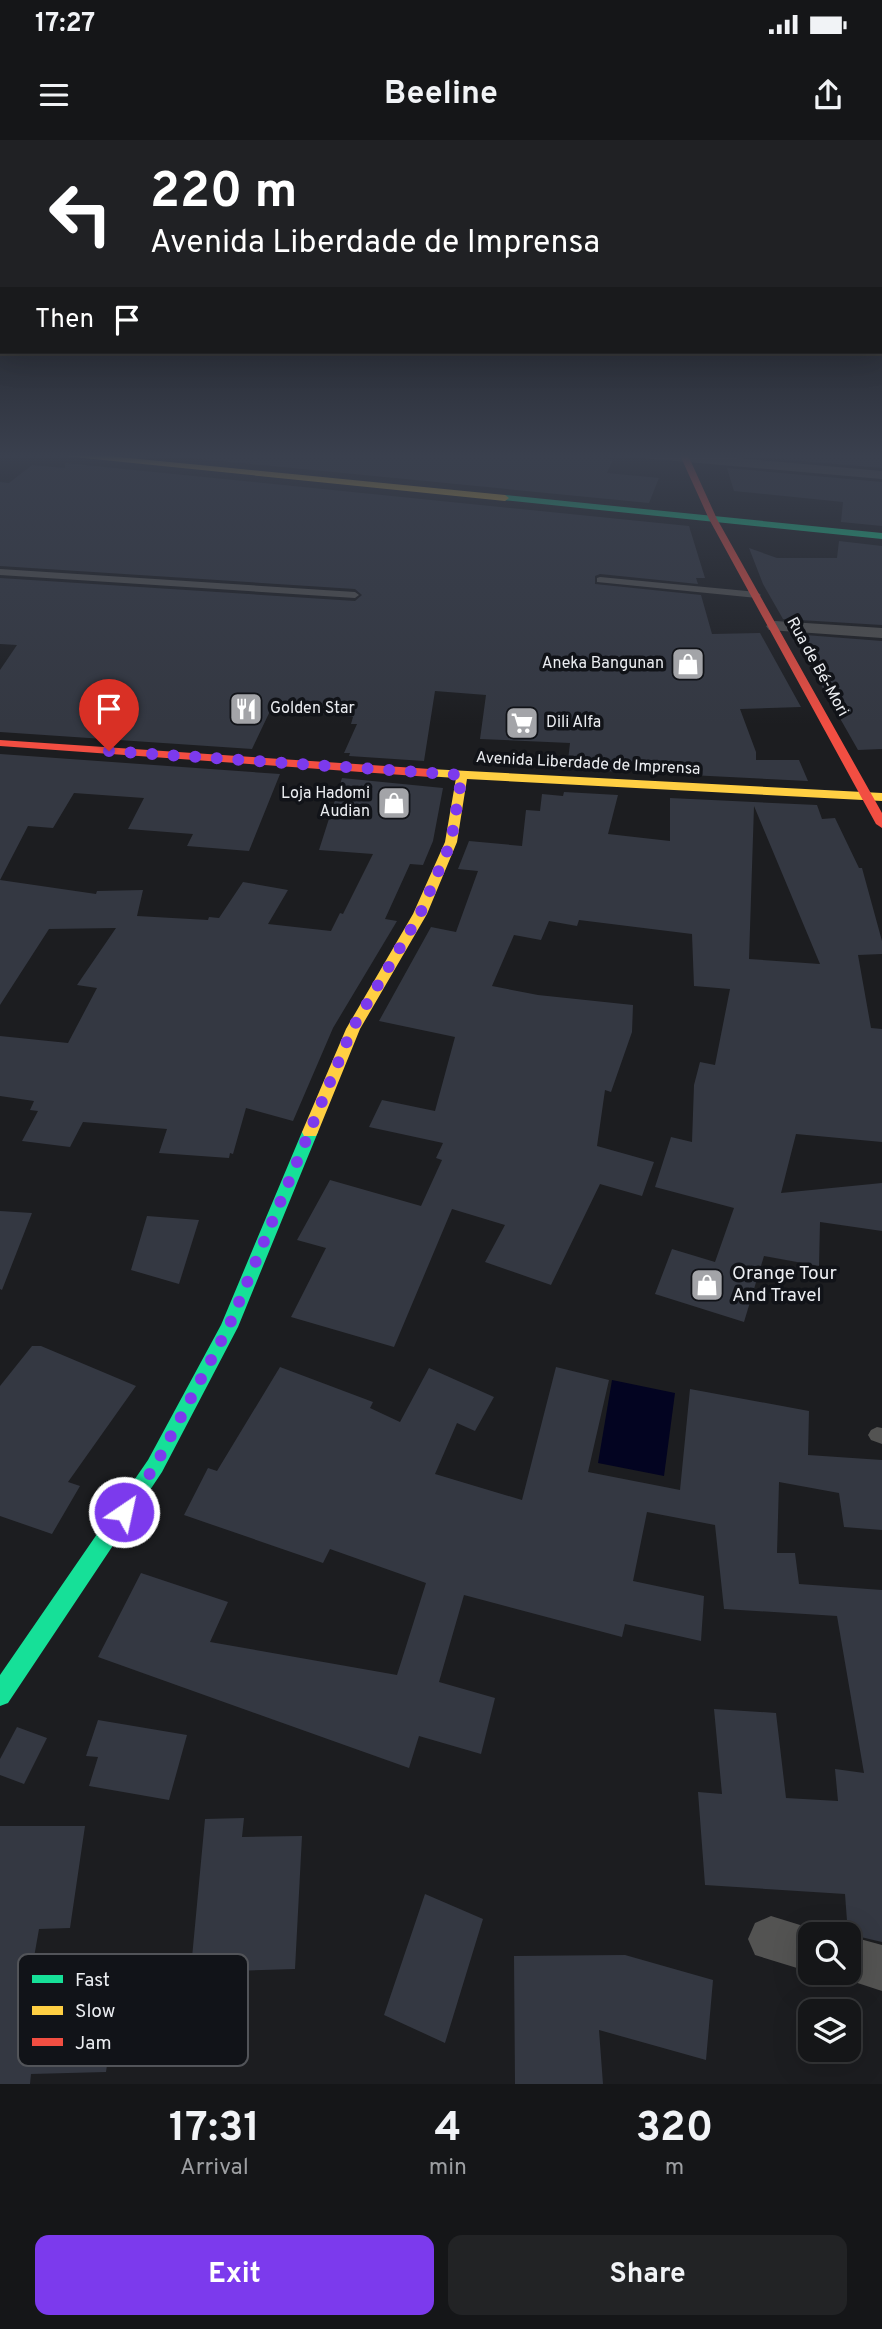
<!DOCTYPE html>
<html lang="en">
<head>
<meta charset="utf-8">
<style>
  :root { --surface:#151618; --page:#222325; --text:#f1f3f6; --muted:#9d9fa2; --line:#343537; --accent:#7c3aed }
  body { margin:0; font-family:Overpass,sans-serif; background:var(--page); color:var(--text); height:100vh; display:flex; flex-direction:column; font-size:26px; white-space:nowrap }
  * { box-sizing:border-box; margin:0 }
  p { font-size:23px; color:var(--muted) }
  .icon { flex:none; width:38px; height:38px; fill:none; stroke:currentColor; stroke-width:2; stroke-linecap:round; stroke-linejoin:round }
  .map { position:relative; height:1944px; overflow:hidden }
  .sheet { display:flex; flex-direction:column; background:var(--surface); flex:1 }
  .sheet>* { flex:none }
  .guide { position:absolute; left:0px; top:0px; width:882px; height:214px; box-shadow:0 7px 28px #0002,0 0 0 2px var(--line); background:#202124; color:#fff; overflow:hidden }
  .controls { position:absolute; left:798px; top:1782px; display:grid; gap:14px }
  .controls a { display:grid; place-items:center; width:63px; height:63px; border-radius:14px; background:var(--surface); box-shadow:0 7px 28px #0002,0 0 0 2px var(--line); font-size:35px }
  .pin { position:absolute; display:grid; place-items:center; width:60px; height:60px; color:#fff; margin:-72px -30px; border-radius:50% 50% 50% 0; rotate:-45deg; box-shadow:0 0 7px #0007 }
  .pin .icon { rotate:45deg }
  .me { position:absolute; width:77px; margin:-38px; rotate:34deg; stroke-linejoin:round; filter:drop-shadow(0 0 5px #0008) }
  .turn { display:flex; align-items:center; gap:24px; height:147px; padding:0 35px; font-size:32px }
  .turn .icon { width:91px; height:91px; stroke-width:2.5 }
  .turn b { display:block; font-size:49px; line-height:60px }
  .then { display:flex; align-items:center; height:66px; padding:0 35px; background:#0003; gap:14px; font-size:26px }
  .eta { display:flex; justify-content:space-evenly; align-items:center; height:119px; text-align:center }
  .eta b { font-size:42px; font-weight:700; line-height:49px }
  .action { display:flex; gap:14px; margin-top:auto; padding:14px 35px }
  .action a { flex:1; height:80px; border-radius:14px; background:var(--accent); color:#fff; font-size:28px; font-weight:700; line-height:80px; text-align:center }
  .action a+a { background:var(--page); color:var(--text) }
  .status { display:flex; justify-content:space-between; align-items:center; height:49px; padding:0 35px; background:var(--surface); direction:ltr }
  .status svg { height:19px; fill:currentColor }
  header { display:flex; justify-content:space-between; align-items:center; height:91px; padding:0 35px; background:var(--surface); font-size:32px; font-weight:700 }
  .map>svg:first-child { display:block }
  .water { fill:#030421 }
  .building { fill:#343842; fill-rule:evenodd }
  .lines { fill:none; stroke-linecap:round; stroke-linejoin:round }
  .lane { fill:#535352; fill-rule:evenodd }
  .street { fill:#535352; fill-rule:evenodd }
  .fast { fill:#16e098; fill-rule:evenodd }
  .slow { fill:#ffcf43; fill-rule:evenodd }
  .jam { fill:#f24e42; fill-rule:evenodd }
  .route { stroke:#7c3aed; stroke-width:12; stroke-dasharray:0 21.6 }
  .labels { text-anchor:middle; dominant-baseline:central; stroke-width:7; stroke-linejoin:round; paint-order:stroke }
  .far-poi-label { font-size:16px; fill:#ebedf1; stroke:#111318; text-anchor:end }
  .far-street-label { font-size:16px; fill:#ebedf1; stroke:#111318 }
  .poi-label { font-size:19px; fill:#ebedf1; stroke:#111318; text-anchor:start }
  .key { fill:#111318; stroke:#525459; stroke-width:2 }
  .key-label { font-size:19px; fill:#ebedf1 }
</style>
</head>
<body>
<div class="status"><b>17:27</b><svg viewBox="0 0 49 12"><path d="M0 12V9h3v3zM5 12V6h3v6zM10 12V3h3v9zM15 12V0h3v12zM26 1h20v11H26zM47 4h2v5h-2z"/></svg></div>
<header><svg class="icon" aria-label="menu" viewBox="0 0 24 24"><path d="M4 6h16M4 12h16M4 18h16"/></svg>Beeline<svg class="icon" aria-label="share" viewBox="0 0 24 24"><path d="M12 15V3M7 8l5-5 5 5M5 13v7h14v-7"/></svg></header>
<div class="map">
<svg width="882" height="1944" viewBox="0 0 882 1944">
  <rect width="100%" height="100%" fill="#1c1d20"/>
  <path class="water" d="M 612,1240 L 675,1253 L 664,1336 L 598,1323 Z"/>
  <path class="building" d="M 140,313 L 543,313 L 613,319 L 607,333 L 659,338 L 649,363 Z
    M 723,313 L 882,313 L 882,328 L 723,314 Z
    M 65,323 L 689,386 L 705,438 L 696,438 L 698,444 L 600,434 L 595,436 L 595,444 L 701,455 L 712,494 L 760,493 L 801,567 L 740,569 L 756,612 L 756,620 L 799,620 L 808,641 L 670,634 L 670,629 L 624,628 L 624,632 L 567,629 L 570,603 L 480,599 L 486,555 L 435,551 L 424,621 L 349,616 L 350,613 L 344,613 L 357,584 L 351,584 L 353,577 L 271,569 L 252,609 L 0,592 L 0,530 L 17,505 L 0,504 L 0,438 L 355,461 L 362,455 L 355,449 L 0,426 L 0,342 L 9,343 L 32,325 L 65,328 Z
    M 727,328 L 882,342 L 882,386 L 841,382 L 843,362 L 734,351 Z
    M 839,401 L 882,406 L 882,485 L 783,479 L 763,444 L 749,408 L 777,418 L 837,418 Z
    M 792,494 L 882,501 L 882,609 L 858,610 Z
    M 0,614 L 280,634 L 249,711 L 187,706 L 193,694 L 128,689 L 144,658 L 74,653 L 53,688 L 28,686 L 0,740 L 96,754 L 97,751 L 143,750 L 137,776 L 208,780 L 209,777 L 219,778 L 243,742 L 288,750 L 268,784 L 331,791 L 340,773 L 343,774 L 373,714 L 319,710 L 342,638 L 443,648 L 433,701 L 423,725 L 410,724 L 385,779 L 397,781 L 333,888 L 293,981 L 246,968 L 233,1014 L 230,1013 L 229,1018 L 159,1013 L 167,989 L 83,982 L 70,1007 L 22,1001 L 38,971 L 30,970 L 34,961 L 0,956 L 0,896 L 68,903 L 97,848 L 77,845 L 116,788 L 49,789 L 0,865 Z
    M 564,652 L 618,655 L 608,694 L 670,701 L 670,658 L 817,665 L 822,679 L 835,678 L 859,728 L 862,728 L 882,801 L 882,814 L 858,815 L 871,888 L 882,889 L 882,1002 L 796,994 L 781,1053 L 882,1043 L 882,1091 L 820,1082 L 819,1126 L 764,1116 L 744,1182 L 655,1154 L 672,1109 L 715,1122 L 734,1068 L 655,1047 L 671,997 L 692,1002 L 694,945 L 700,922 L 715,925 L 730,849 L 694,846 L 692,794 L 579,780 L 577,786 L 549,781 L 541,800 L 514,795 L 492,846 L 538,855 L 633,865 L 632,892 L 611,952 L 605,950 L 597,1006 L 654,1022 L 642,1056 L 600,1044 L 551,1145 L 485,1122 L 505,1085 L 452,1069 L 394,1207 L 291,1177 L 326,1108 L 297,1100 L 330,1040 L 421,1066 L 442,1020 L 436,1018 L 443,1003 L 369,987 L 382,960 L 435,971 L 455,897 L 379,881 L 431,787 L 456,792 L 478,731 L 458,729 L 469,701 L 522,706 L 526,670 L 540,671 L 542,654 L 563,656 ZM 754,666 L 820,824 L 749,819 Z
    M 0,1071 L 32,1073 L 2,1150 L 0,1149 Z
    M 147,1076 L 199,1080 L 179,1144 L 131,1130 Z
    M 32,1206 L 41,1206 L 136,1246 L 68,1342 L 80,1346 L 52,1394 L 0,1376 L 0,1246 Z
    M 280,1227 L 373,1262 L 370,1268 L 400,1282 L 429,1228 L 494,1257 L 475,1291 L 457,1283 L 435,1334 L 522,1360 L 556,1227 L 609,1240 L 588,1332 L 680,1350 L 690,1249 L 809,1271 L 808,1315 L 882,1320 L 882,1390 L 844,1387 L 839,1353 L 779,1342 L 777,1413 L 795,1413 L 799,1444 L 882,1450 L 882,1802 L 848,1794 L 845,1754 L 705,1745 L 698,1652 L 722,1654 L 714,1569 L 776,1573 L 786,1658 L 838,1661 L 835,1629 L 864,1633 L 837,1476 L 724,1469 L 715,1385 L 647,1372 L 633,1441 L 704,1456 L 701,1501 L 625,1484 L 622,1497 L 464,1455 L 439,1542 L 495,1558 L 481,1614 L 419,1596 L 409,1628 L 98,1517 L 141,1433 L 228,1462 L 210,1502 L 397,1535 L 426,1443 L 330,1409 L 323,1423 L 184,1375 L 208,1328 L 217,1331 Z
    M 98,1580 L 187,1595 L 169,1660 L 89,1646 L 98,1617 L 86,1616 Z
    M 17,1587 L 47,1598 L 24,1644 L 0,1635 L 0,1619 Z
    M 244,1678 L 242,1697 L 302,1696 L 295,1829 L 232,1831 L 227,1893 L 147,1895 L 144,1917 L 108,1918 L 106,1932 L 31,1934 L 30,1944 L 0,1944 L 0,1686 L 85,1686 L 70,1788 L 39,1789 L 30,1840 L 46,1840 L 45,1844 L 121,1843 L 121,1840 L 190,1839 L 205,1679 Z
    M 425,1754 L 483,1779 L 445,1903 L 384,1875 Z
    M 625,1815 L 713,1840 L 706,1920 L 599,1890 L 603,1944 L 515,1944 L 514,1816 Z"/>
  <g class="lines">
    <path class="lane" d="M 0,429 L 355,452 L 359,455 L 355,458 L 0,435 Z
      M 600,437 L 757,452 L 761,455 L 757,458 L 597,442 L 597,438 Z
      M 877,1287 L 882,1288 L 882,1304 L 871,1300 L 868,1295 L 871,1290 Z"/>
    <path class="street" d="M 624,313 L 680,313 L 882,331 L 882,339 L 631,317 Z
      M 775,481 L 882,488 L 882,498 L 769,490 L 766,486 Z
      M 771,1776 L 826,1793 L 810,1794 L 810,1832 L 755,1815 L 748,1799 L 755,1783 Z
      M 849,1796 L 882,1805 L 882,1851 L 833,1835 L 832,1832 L 849,1832 Z"/>
    <path class="fast" d="M 505,355 L 882,393 L 882,399 L 502,360 L 501,358 Z
      M 310,986 L 318,992 L 238,1187 L 162,1332 L 8,1563 L 0,1566 L 0,1535 L 148,1320 L 221,1185 L 302,992 Z"/>
    <path class="slow" d="M 50,313 L 78,313 L 505,355 L 509,358 L 505,361 L 54,315 Z
      M 430,629 L 882,653 L 882,661 L 467,639 L 457,702 L 427,774 L 360,889 L 318,992 L 316,996 L 304,996 L 302,992 L 346,889 L 413,774 L 445,702 L 456,638 L 426,636 L 426,630 Z"/>
    <path class="jam" d="M 679,313 L 687,313 L 717,379 L 882,673 L 882,688 L 876,684 L 709,379 Z
      M 0,600 L 430,629 L 436,633 L 430,637 L 0,606 Z"/>
  </g>
  <linearGradient id="sky" x2="0" y2="1"><stop stop-color="#0f1012"/><stop offset="0.54" stop-color="#3a404e"/><stop offset="1" stop-color="#3a404e" stop-opacity="0"/></linearGradient>
  <rect width="882" height="585" fill="url(#sky)"/>
  <g class="lines">
    <path class="route" d="M 109,611 L 462,635 L 451,702 L 420,774 L 352,889 L 229,1186 L 155,1326 L 124,1372"/>
  </g>
  <defs>
    <symbol id="shop-square" viewBox="-11 -11 22 22"><rect x="-9" y="-9" width="18" height="18" rx="4" fill="#a3a4a8" stroke="#111318"/><path d="M-5-2.5h2.3a2.7 3.5 0 0 1 5.4 0H5L5.5 6h-11ZM-1.5-2.5h3a1.5 2.3 0 0 0-3 0Z" fill="#fff"/></symbol>
    <symbol id="restaurant-square" viewBox="-11 -11 22 22"><rect x="-9" y="-9" width="18" height="18" rx="4" fill="#a3a4a8" stroke="#111318"/><path d="M-5-6h1v4h1v-4h1v4h1v-4h1v5L-1.5 .5V6h-2V.5L-5-1ZM5-6V6H3V1.5H1.5Q1.5-4 5-6Z" fill="#fff"/></symbol>
    <symbol id="supermarket-square" viewBox="-11 -11 22 22"><rect x="-9" y="-9" width="18" height="18" rx="4" fill="#a3a4a8" stroke="#111318"/><path d="M-6-5.5h2.5l.6 2H6L4.5 2H-2.5L-4.4-4H-6ZM-1.5 3.2a1.3 1.3 0 1 0 .1 0ZM3 3.2a1.3 1.3 0 1 0 .1 0Z" fill="#fff"/></symbol>
  </defs>
  <g fill-rule="evenodd">
    <use href="#shop-square" x="669" y="505" width="38" height="38"/>
    <use href="#restaurant-square" x="227" y="550" width="38" height="38"/>
    <use href="#supermarket-square" x="503" y="564" width="38" height="38"/>
    <use href="#shop-square" x="375" y="644" width="38" height="38"/>
    <use href="#shop-square" x="688" y="1126" width="38" height="38"/>
  </g>
  <g class="labels">
    <g class="far-poi-label">
      <text x="664" y="524">Aneka Bangunan</text>
      <text x="270" y="569" text-anchor="start">Golden Star</text>
      <text x="546" y="583" text-anchor="start">Dili Alfa</text>
      <text x="370" y="654">Loja Hadomi<tspan x="370" dy="18">Audian</tspan></text>
    </g>
    <g class="far-street-label">
      <text transform="translate(817 527) rotate(61)">Rua de Bé-Mori</text>
      <text transform="translate(588 624) rotate(3)">Avenida Liberdade de Imprensa</text>
    </g>
    <g class="poi-label">
      <text x="732" y="1134">Orange Tour<tspan x="732" dy="22">And Travel</tspan></text>
    </g>
  </g>
  <rect x="18" y="1814" width="230" height="112" rx="10" class="key"/>
  <rect x="32" y="1835" width="31" height="8" fill="#16e098"/>
  <rect x="32" y="1866" width="31" height="9" fill="#ffcf43"/>
  <rect x="32" y="1898" width="31" height="8" fill="#f24e42"/>
  <g class="key-label">
    <text x="75" y="1846">Fast</text>
    <text x="75" y="1877">Slow</text>
    <text x="75" y="1909">Jam</text>
  </g>
</svg>
<div class="controls">
<a><svg class="icon" aria-label="search" viewBox="0 0 24 24"><circle cx="10" cy="10" r="6"/><path d="M15 15l6 6"/></svg></a>
<a><svg class="icon" aria-label="layers" viewBox="0 0 24 24"><path d="M12 4l9 5-9 5-9-5zM3 14l9 5 9-5"/></svg></a>
</div>
<div class="pin" style="left:109px;top:611px;background:#d93025"><svg class="icon" aria-label="arrive" viewBox="0 0 24 24"><path d="M6 21V4h12l-3 4 3 4H6"/></svg></div>
<svg class="me" style="left:124px;top:1372px" viewBox="-20 -20 40 40"><circle r="17" fill="#7c3aed" stroke="#fff" stroke-width="3"/><path d="M0-11L8 9 0 5-8 9z" fill="#fff"/></svg>
<div class="guide">
<div class="turn"><svg class="icon" aria-label="left" viewBox="0 0 24 24"><path d="M17 20v-9H6M10 6l-5 5 5 5"/></svg><div><b>220 m</b>Avenida Liberdade de Imprensa</div></div>
<div class="then">Then<svg class="icon" aria-label="arrive" viewBox="0 0 24 24"><path d="M6 21V4h12l-3 4 3 4H6"/></svg></div>
</div>
</div>
<section class="sheet">
<div class="eta">
<div><b>17:31</b><p>Arrival</p></div>
<div><b>4</b><p>min</p></div>
<div><b>320</b><p>m</p></div>
</div>
<div class="action"><a>Exit</a><a>Share</a></div>
</section>
</body>
</html>
